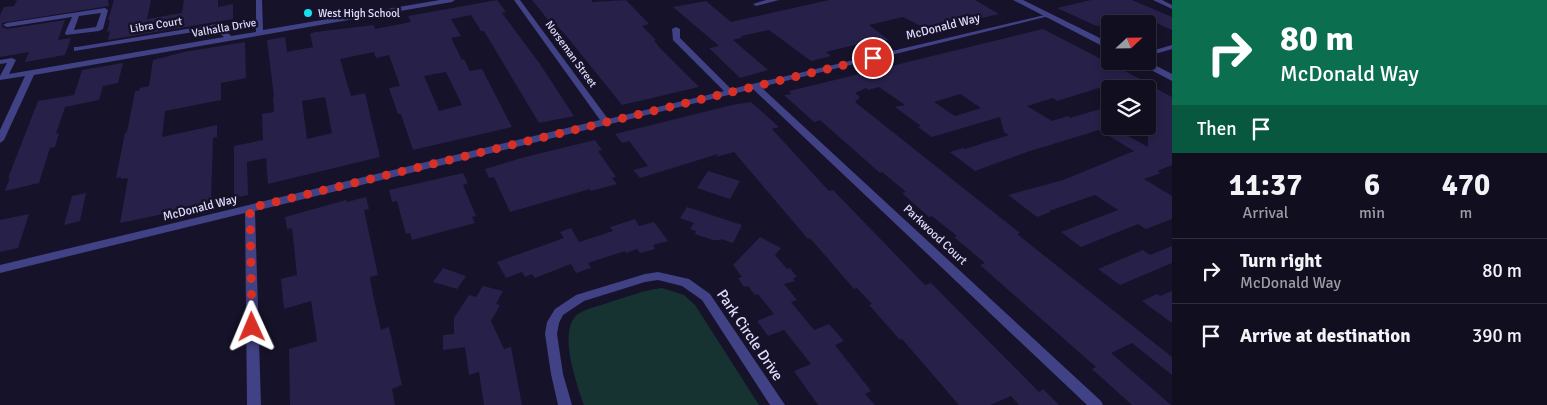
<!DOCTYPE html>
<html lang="en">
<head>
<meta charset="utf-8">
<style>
  :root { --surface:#100e1f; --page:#1e1c2c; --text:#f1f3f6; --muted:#9c9ca4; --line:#302e3d }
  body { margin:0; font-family:Signika,sans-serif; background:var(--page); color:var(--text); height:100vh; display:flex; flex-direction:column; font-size:19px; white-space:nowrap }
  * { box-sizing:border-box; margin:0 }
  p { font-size:16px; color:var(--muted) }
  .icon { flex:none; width:28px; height:28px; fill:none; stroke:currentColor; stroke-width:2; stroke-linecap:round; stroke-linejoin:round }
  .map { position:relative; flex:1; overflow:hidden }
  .drawer { display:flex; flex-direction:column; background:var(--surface); width:375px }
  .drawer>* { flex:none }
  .top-card { background:#0b6e4f; color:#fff; overflow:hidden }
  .needle { width:32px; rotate:68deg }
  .tools { position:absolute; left:1101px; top:15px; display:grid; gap:10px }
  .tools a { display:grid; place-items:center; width:55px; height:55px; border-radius:5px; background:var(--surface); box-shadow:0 2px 8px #0003,0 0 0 1px var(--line); font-size:25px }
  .pin { position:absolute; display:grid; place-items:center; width:42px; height:42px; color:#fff; margin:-21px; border:2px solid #fff; border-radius:50%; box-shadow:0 1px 5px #0007 }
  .me { position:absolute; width:55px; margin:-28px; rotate:359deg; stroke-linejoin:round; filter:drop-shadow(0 0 4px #0008) }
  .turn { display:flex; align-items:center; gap:18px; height:105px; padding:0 25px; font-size:22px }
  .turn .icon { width:65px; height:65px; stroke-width:2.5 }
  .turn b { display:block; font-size:35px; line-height:42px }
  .then { display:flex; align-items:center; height:48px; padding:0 25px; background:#0003; gap:10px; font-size:19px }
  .eta { display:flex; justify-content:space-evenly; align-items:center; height:85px; text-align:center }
  .eta b { font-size:30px; font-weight:700; line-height:35px }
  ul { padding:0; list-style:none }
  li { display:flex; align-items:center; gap:15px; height:65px; padding:0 25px; border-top:1px solid var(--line) }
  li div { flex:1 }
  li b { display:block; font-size:19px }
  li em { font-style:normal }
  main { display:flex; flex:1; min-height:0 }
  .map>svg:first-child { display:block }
  .green { fill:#163331 }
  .building { fill:#272049; fill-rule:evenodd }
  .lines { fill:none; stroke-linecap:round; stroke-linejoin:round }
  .minor { fill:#414185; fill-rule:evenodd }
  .tertiary { fill:#414185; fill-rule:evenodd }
  .route { stroke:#d93025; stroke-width:9; stroke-dasharray:0 16.2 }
  .poi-dot { fill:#15e1f0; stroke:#161229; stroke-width:2 }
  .labels { text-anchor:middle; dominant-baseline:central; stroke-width:5; stroke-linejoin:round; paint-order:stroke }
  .far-poi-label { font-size:11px; fill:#e0ddfd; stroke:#161229; text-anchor:start }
  .far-street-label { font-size:11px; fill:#e0ddfd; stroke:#161229 }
  .street-label { font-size:12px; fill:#e0ddfd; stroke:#161229 }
  .near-street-label { font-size:15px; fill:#e0ddfd; stroke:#161229 }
</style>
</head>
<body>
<main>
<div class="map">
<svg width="1172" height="405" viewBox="0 0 1172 405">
  <rect width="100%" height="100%" fill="#161229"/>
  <path class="green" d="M 662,288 L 684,295 L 695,305 L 759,405 L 584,405 C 577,384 557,330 578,314 C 587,308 600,306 610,302 C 627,297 644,290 662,288 Z"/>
  <path class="building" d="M 17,0 L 108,0 L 109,6 L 2,23 L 2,27 L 7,29 L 65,20 L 58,40 L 71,38 L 65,55 L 25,62 L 29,52 L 0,57 L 0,15 L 4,7 L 14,6 Z
    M 114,0 L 151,0 L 147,19 L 182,13 L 184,0 L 218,0 L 218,7 L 233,4 L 233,19 L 108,40 L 110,31 L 107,32 L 110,20 L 108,20 Z
    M 497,0 L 506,12 L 502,13 L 540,64 L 574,116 L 539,123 L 484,31 L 481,31 L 471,15 L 451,19 L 461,36 L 451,38 L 462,60 L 464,59 L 470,71 L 482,69 L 512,127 L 413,150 L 401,114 L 398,114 L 389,88 L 400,86 L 389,55 L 376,58 L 374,52 L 340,59 L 351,96 L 365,93 L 380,157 L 268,184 L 266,158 L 247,162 L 248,195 L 234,198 L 234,146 L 263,140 L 262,114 L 274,112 L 273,97 L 274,97 L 267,40 L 285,37 L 287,52 L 313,47 L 310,34 L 315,32 L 374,25 L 375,29 L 411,22 L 408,16 ZM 446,72 L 462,105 L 439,111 L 424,76 ZM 325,97 L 332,133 L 307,139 L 302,101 Z
    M 532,0 L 592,0 L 592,2 L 626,0 L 649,24 L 642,26 L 656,40 L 654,40 L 659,47 L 699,87 L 622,105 L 564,33 L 558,27 L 554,27 Z
    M 829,0 L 975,0 L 999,14 L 982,18 L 980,16 L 928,30 L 903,17 L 869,25 L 889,40 L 870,44 L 867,42 L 826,52 L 831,56 L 811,61 L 769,30 L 741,36 L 743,37 L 733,40 L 768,70 L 740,78 L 709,48 L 719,46 L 673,7 L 706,1 L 731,22 Z
    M 1091,0 L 1132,0 L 1172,17 L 1172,30 L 1145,18 L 1102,27 L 1094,25 L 1057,8 Z
    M 1043,29 L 1140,79 L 1138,79 L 1172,97 L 1172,165 L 1157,171 L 1161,173 L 1144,179 L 1172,196 L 1172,219 L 1146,229 L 1138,224 L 1081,247 L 1061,232 L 1118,210 L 1095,195 L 1049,211 L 1051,212 L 1037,217 L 1008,195 L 1063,180 L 1134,151 L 1099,130 L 1027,152 L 975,171 L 950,152 L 963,148 L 965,149 L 1009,135 L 1004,132 L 1000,117 L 932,137 L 918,127 L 921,126 L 895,107 L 905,105 L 879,87 L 868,90 L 866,88 L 855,93 L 860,97 L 855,102 L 1020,233 L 1017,234 L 1172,357 L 1172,375 L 1132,343 L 1111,353 L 1171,405 L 1132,405 L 1092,369 L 1096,367 L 980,265 L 985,263 L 954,237 L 957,236 L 932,216 L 929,217 L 902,193 L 906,192 L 882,172 L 880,173 L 820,120 L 814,122 L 784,95 L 791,94 L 789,91 L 806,87 ZM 1118,82 L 1134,89 L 1148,89 L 1148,147 L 1110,126 L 1110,106 L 1070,118 L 1068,116 L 1052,121 L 1027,106 L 1053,98 L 1057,101 ZM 960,94 L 981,108 L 955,116 L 934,102 Z
    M 245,42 L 246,78 L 221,83 L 221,100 L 165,111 L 162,137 L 217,125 L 217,137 L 213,138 L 211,204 L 120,223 L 128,178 L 121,179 L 121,177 L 116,178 L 125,133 L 127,132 L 135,91 L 139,91 L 140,88 L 149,86 L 153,60 L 184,52 Z
    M 123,63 L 118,83 L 103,86 L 99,100 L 65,107 L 56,134 L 59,133 L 55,147 L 50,148 L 39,183 L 5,191 L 10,177 L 8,178 L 38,101 L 74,95 L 82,70 Z
    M 751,102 L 779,127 L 772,129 L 829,191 L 833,190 L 925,285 L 931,283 L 1039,392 L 1043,389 L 1059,405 L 1019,405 L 1011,396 L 990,405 L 959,405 L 902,339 L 900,340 L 869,305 L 872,304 L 857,288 L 854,289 L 810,238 L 808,239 L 734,152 L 716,157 L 718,154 L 640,178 L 633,170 L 648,166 L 629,141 L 622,143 L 615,134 L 732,105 Z
    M 595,140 L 602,150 L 598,151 L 616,177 L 612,178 L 617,184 L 591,191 L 590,189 L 510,212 L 494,177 L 489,178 L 485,169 L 525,157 Z
    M 708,171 L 740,181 L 730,199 L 697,188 Z
    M 463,173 L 468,183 L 463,185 L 476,216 L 472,217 L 475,223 L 412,240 L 410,233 L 406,234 L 397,201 L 392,202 L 389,190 Z
    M 86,193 L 80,221 L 64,225 L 72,196 Z
    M 366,197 L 369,209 L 364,210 L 378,275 L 370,277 L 373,295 L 381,330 L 389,327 L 402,385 L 392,389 L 395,405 L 290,405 L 289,349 L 317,341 L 311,301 L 284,309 L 281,279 L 297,275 L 292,228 L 287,229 L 285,217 L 346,200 L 347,202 Z
    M 687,207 L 742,225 L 733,243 L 721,239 L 720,240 L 713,240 L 695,234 L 696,231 L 690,229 L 694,223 L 680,218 Z
    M 29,214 L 18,248 L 0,252 L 0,220 Z
    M 635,219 L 639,226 L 654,222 L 668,241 L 653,245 L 655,249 L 640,253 L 637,249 L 626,253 L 625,251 L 588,263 L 591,268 L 576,273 L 571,264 L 535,278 L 532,274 L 525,277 L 522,272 L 506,278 L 497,262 L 564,238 L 560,232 L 571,228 L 579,242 L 613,231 L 610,227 Z
    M 760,237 L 781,248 L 775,255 L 787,269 L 790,268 L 797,277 L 793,278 L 795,281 L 784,284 L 797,300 L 791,302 L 814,330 L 829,324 L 844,341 L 835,345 L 871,391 L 865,394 L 875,405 L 818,405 L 794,371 L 811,364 L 784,330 L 768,336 L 757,321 L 774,314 L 758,294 L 755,295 L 748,286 L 744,287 L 738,278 L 742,277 L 733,265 Z
    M 1172,246 L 1172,263 L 1120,285 L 1098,269 L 1143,250 L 1150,255 Z
    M 443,268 L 466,276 L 457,289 L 433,282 Z
    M 483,286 L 503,291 L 496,304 L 500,305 L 491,321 L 504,349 L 511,347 L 522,405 L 484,405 L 479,372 L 469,375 L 465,347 L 443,350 L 443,335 L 454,334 L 454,318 L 469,295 L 476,297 Z
    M 1172,291 L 1172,323 L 1142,301 L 1157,294 L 1160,296 Z"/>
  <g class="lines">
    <path class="minor" d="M 256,0 L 262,0 L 263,30 L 440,0 L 455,0 L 452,2 L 34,75 L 4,140 L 0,143 L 0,130 L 25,76 L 0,80 L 0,76 L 7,63 L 0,64 L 0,60 L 12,58 L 16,60 L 9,74 L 224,37 L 219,33 L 219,28 L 74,51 L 74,47 L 77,47 L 223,23 L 227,25 L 227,32 L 231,36 L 256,32 Z
      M 514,0 L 520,0 L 608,119 L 724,91 L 673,40 L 672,29 L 676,27 L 680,29 L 680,38 L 731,89 L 1049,14 L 1049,16 L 761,87 L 1101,401 L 1103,405 L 1087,405 L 753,89 L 255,211 L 261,405 L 247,405 L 245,213 L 0,273 L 0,265 L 600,120 Z
      M 766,0 L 779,0 L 756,6 L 753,4 Z
      M 1153,0 L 1162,0 L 1172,5 L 1172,9 Z
      M 105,8 L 108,10 L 103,29 L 99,31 L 66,35 L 65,33 L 72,17 L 7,27 L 3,25 L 7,23 ZM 101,13 L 96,27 L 74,30 L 79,16 Z
      M 1172,45 L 1172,49 L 1148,56 L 1148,52 Z
      M 658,272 L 689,279 L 710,294 L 785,405 L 770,405 L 702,300 L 682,286 L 658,280 L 645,282 L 584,301 L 563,315 L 559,323 L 557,334 L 563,374 L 572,405 L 558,405 L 551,374 L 545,334 L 547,322 L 555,309 L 576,295 L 645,274 Z"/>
    <path class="tertiary" d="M 1013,0 L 1023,0 L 1110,43 L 1110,50 Z
      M 1134,61 L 1147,61 L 1172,74 L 1172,81 Z"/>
  </g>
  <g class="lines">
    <path class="route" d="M 252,327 L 250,208 L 873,58"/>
  </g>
  <circle class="poi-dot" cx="308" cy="13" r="5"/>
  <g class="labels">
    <g class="far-poi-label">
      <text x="318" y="13">West High School</text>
    </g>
    <g class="far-street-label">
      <text transform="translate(156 25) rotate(-9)">Libra Court</text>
      <text transform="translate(224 28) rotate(-10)">Valhalla Drive</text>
      <text transform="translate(571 54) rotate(54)">Norseman Street</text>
    </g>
    <g class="street-label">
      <text transform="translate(943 27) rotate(-14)">McDonald Way</text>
      <text transform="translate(200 208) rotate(-14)">McDonald Way</text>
      <text transform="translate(935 235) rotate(43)">Parkwood Court</text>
    </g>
    <g class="near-street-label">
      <text transform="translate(750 335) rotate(56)">Park Circle Drive</text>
    </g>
  </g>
</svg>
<div class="tools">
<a><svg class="needle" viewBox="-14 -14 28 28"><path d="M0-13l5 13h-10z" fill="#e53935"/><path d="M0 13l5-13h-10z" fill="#9c9ca4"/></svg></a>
<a><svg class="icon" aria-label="layers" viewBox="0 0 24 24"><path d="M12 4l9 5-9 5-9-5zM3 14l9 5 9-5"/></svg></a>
</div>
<div class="pin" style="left:873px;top:58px;background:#d93025"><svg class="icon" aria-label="arrive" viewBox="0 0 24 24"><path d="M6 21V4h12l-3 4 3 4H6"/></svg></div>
<svg class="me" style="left:252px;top:327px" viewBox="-20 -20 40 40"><path d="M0-17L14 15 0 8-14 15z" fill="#d93025" stroke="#fff" stroke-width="4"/></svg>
</div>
<section class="drawer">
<div class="top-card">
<div class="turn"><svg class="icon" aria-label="right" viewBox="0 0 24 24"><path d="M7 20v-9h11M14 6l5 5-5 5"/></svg><div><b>80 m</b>McDonald Way</div></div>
<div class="then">Then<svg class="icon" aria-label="arrive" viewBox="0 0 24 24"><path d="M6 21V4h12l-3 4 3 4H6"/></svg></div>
</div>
<div class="eta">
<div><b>11:37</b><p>Arrival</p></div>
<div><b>6</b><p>min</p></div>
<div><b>470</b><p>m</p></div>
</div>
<ul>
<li><svg class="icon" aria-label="right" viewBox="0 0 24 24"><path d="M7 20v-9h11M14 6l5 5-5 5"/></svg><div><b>Turn right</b><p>McDonald Way</p></div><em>80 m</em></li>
<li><svg class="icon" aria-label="arrive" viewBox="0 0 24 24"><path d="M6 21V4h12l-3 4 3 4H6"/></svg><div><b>Arrive at destination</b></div><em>390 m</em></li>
</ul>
</section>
</main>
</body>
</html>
